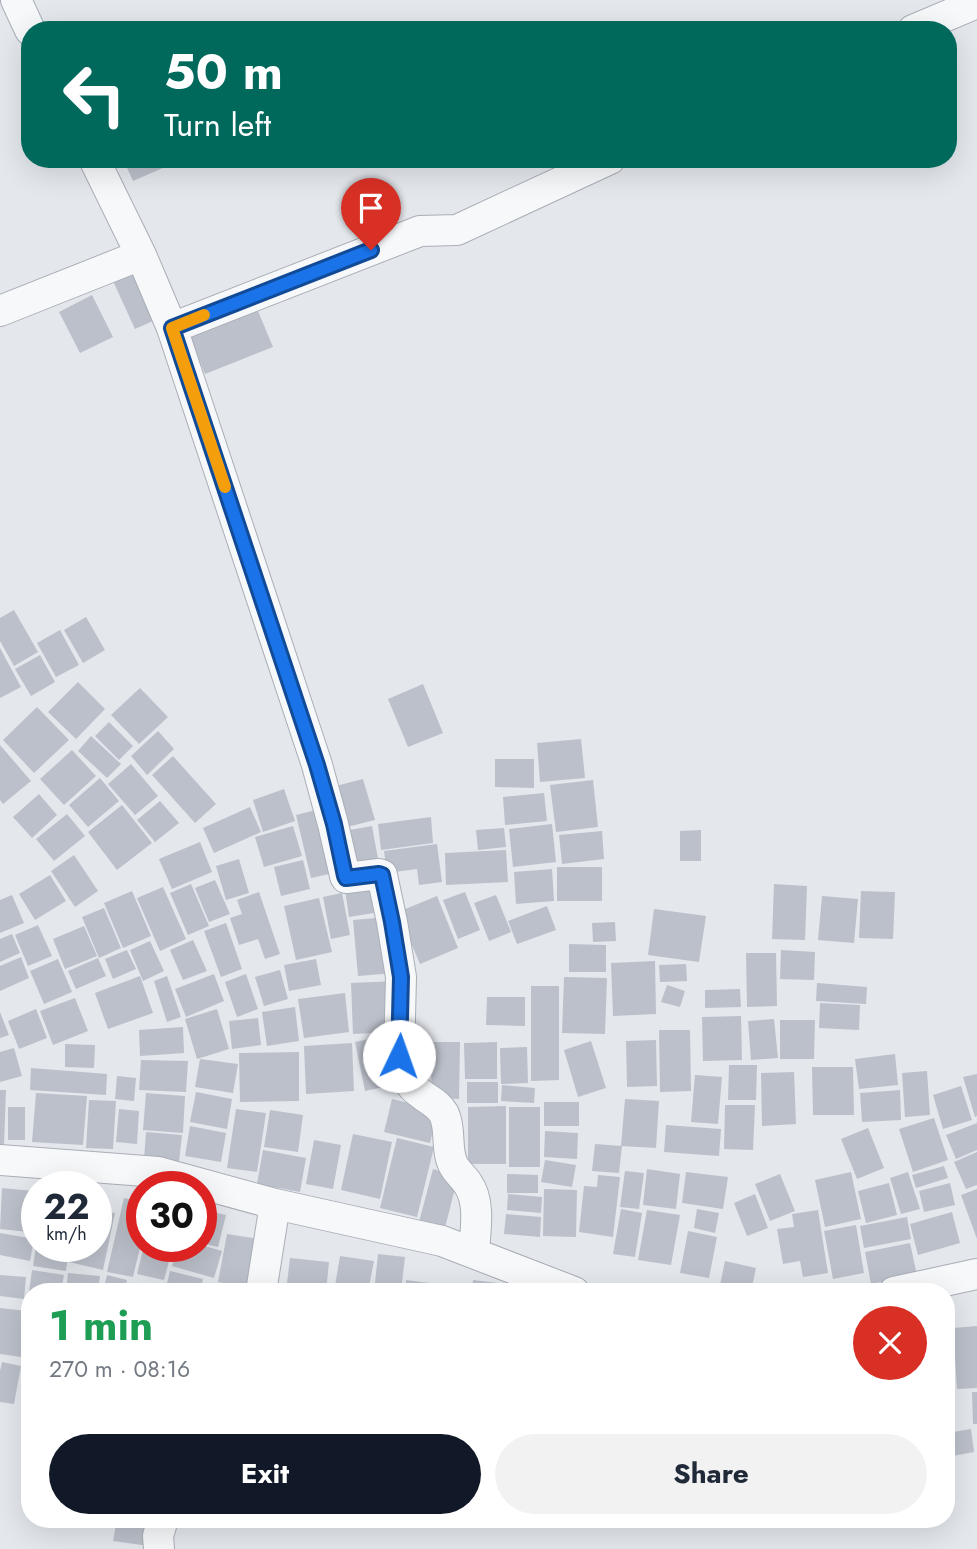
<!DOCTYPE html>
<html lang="en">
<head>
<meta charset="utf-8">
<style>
  :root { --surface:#fff; --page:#f2f2f3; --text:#1f2937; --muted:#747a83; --accent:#111827 }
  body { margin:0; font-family:Jost,sans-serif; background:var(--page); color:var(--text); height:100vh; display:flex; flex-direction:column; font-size:26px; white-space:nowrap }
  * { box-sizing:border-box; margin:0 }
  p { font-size:23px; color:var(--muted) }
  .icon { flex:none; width:38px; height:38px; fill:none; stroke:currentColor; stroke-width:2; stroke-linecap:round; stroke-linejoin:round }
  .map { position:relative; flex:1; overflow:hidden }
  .details { position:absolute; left:21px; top:1283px; width:934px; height:245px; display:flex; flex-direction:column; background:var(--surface); border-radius:28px; box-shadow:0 7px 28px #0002 }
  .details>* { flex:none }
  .banner { position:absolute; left:21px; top:21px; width:936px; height:147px; border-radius:28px; box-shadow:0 7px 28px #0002; background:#00695c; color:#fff; overflow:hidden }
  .speed { position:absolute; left:21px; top:1171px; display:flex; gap:14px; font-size:35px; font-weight:700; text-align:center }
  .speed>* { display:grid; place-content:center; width:91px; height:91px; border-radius:50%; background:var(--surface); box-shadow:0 7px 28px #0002; line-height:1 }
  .speed small { font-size:18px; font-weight:400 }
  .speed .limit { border:10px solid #d22; background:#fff; color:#111 }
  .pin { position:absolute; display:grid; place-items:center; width:60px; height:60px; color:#fff; margin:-72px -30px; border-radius:50% 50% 50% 0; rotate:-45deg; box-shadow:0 0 7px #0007 }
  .pin .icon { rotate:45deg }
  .me { position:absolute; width:77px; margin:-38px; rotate:3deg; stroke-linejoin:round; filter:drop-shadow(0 0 5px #0008) }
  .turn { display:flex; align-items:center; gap:24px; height:147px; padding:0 28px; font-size:32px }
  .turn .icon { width:91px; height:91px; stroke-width:2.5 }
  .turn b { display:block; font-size:49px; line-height:60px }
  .round { display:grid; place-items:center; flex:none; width:74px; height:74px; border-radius:37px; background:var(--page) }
  .overview { display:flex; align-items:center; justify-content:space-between; height:119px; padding:0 28px }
  h1 { font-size:42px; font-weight:700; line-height:52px; color:#1e9e55 }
  .action { display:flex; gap:14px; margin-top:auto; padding:14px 28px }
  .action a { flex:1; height:80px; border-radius:42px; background:var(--accent); color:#fff; font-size:28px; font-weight:700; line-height:80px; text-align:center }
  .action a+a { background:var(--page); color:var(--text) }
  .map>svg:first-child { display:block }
  .building { fill:#bbc0ca }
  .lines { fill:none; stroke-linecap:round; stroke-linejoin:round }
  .minor-casing { stroke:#a9aeb7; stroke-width:32 }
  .minor { stroke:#f7f8fa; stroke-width:30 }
  .route-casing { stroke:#114b97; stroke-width:18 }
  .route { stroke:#1a73e8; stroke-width:12 }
  .slow { stroke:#f59e0b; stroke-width:12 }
</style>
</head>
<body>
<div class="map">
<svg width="977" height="1549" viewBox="0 0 977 1549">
  <rect width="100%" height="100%" fill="#e4e7ec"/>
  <path class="building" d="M 123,159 L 170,159 L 172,164 L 133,181 Z
    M 143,268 L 164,316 L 135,329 L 113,281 Z
    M 92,295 L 113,337 L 80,353 L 59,312 Z
    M 258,311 L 273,347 L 205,374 L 190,337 Z
    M 14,610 L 38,652 L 14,666 L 0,641 L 0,618 Z
    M 86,617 L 105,650 L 83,663 L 64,630 Z
    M 60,630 L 79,665 L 56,677 L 37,643 Z
    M 0,648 L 21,687 L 0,698 Z
    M 40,655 L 55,682 L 31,696 L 15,669 Z
    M 78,682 L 105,709 L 76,739 L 48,712 Z
    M 423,684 L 443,733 L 408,747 L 388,699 Z
    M 140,688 L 168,717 L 139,744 L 111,715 Z
    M 37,707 L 69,740 L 34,773 L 3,740 Z
    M 109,722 L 133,746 L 119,760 L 95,736 Z
    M 158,731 L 174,749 L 147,775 L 131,756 Z
    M 91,736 L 121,764 L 107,778 L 78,751 Z
    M 581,739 L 585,778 L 540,782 L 537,743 Z
    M 0,745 L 31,781 L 3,804 L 0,800 Z
    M 72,750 L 96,776 L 64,805 L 40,779 Z
    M 173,756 L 216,804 L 195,823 L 152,775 Z
    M 495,759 L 534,759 L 534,788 L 495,787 Z
    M 131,764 L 158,796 L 135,815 L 108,784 Z
    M 100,778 L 119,801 L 88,827 L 69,805 Z
    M 363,779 L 375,820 L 343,828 L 332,787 Z
    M 593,780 L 598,827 L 556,832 L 550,785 Z
    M 284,789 L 295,821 L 263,832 L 253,800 Z
    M 544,793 L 547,821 L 505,825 L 503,797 Z
    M 39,794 L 57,815 L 32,838 L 13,817 Z
    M 160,801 L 179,823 L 155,842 L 137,820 Z
    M 122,805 L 152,843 L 117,870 L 88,832 Z
    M 250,807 L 261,832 L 214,853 L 203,828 Z
    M 328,807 L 343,871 L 311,878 L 296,815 Z
    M 67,814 L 85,836 L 54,861 L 36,839 Z
    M 431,817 L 433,843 L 381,850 L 378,824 Z
    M 552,824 L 556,862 L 513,867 L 509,829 Z
    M 293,826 L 302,856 L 264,867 L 255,837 Z
    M 372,826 L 380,870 L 347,876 L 338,832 Z
    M 504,828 L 506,847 L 478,850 L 476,830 Z
    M 701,830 L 701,861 L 680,861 L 680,831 Z
    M 602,831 L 604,859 L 562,864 L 559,835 Z
    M 200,842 L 212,872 L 172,889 L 159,859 Z
    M 437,844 L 442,882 L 419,885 L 417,869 L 387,873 L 384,851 Z
    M 506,850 L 508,882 L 446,885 L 445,853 Z
    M 74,855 L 98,891 L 75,907 L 51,871 Z
    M 239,859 L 249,893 L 226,900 L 216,866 Z
    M 303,860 L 310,889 L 281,896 L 274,867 Z
    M 557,867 L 602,867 L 602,901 L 557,901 Z
    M 552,869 L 554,901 L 516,904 L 514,872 Z
    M 50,875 L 66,901 L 35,920 L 19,894 Z
    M 380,878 L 386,911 L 349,917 L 344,883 Z
    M 215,880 L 230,914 L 209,922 L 195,888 Z
    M 191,884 L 209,926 L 188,935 L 170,893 Z
    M 774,884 L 807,886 L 805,940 L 772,939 Z
    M 163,887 L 186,939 L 160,951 L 137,898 Z
    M 132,891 L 151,936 L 123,948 L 104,903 Z
    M 861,891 L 895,892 L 893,939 L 859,938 Z
    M 259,892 L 280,954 L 265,959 L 258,939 L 239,945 L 230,918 L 242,914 L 237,900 Z
    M 465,892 L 480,930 L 458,939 L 443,900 Z
    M 342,893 L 350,935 L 331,939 L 323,897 Z
    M 12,895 L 24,923 L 0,933 L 0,900 Z
    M 496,895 L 511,932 L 489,941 L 474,903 Z
    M 437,896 L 458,948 L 420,964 L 398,912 Z
    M 822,896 L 858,899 L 854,943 L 818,940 Z
    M 319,898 L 332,952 L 296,960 L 284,906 Z
    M 547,906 L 556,930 L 517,944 L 508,921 Z
    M 104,908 L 121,948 L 99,958 L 82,917 Z
    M 654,909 L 706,916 L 699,962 L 648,955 Z
    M 389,917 L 394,973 L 358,976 L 353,920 Z
    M 615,922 L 616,941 L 593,942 L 592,923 Z
    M 226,923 L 242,969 L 221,977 L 204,931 Z
    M 38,925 L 52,956 L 28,966 L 15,935 Z
    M 84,926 L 97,956 L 65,969 L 53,939 Z
    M 12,934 L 20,953 L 0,962 L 0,939 Z
    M 193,940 L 207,971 L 183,980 L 170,950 Z
    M 150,941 L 164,971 L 143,981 L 130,950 Z
    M 569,944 L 606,945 L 606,972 L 569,972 Z
    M 127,950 L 136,969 L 113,979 L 105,959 Z
    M 781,950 L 815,952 L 814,980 L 780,979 Z
    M 746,953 L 776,953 L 777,1006 L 747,1007 Z
    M 21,957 L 29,978 L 0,991 L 0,966 Z
    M 98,958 L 106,976 L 76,989 L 68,971 Z
    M 58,959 L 72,992 L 44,1004 L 30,971 Z
    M 316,959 L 321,985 L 289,991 L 284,965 Z
    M 655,961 L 656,1014 L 613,1016 L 611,963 Z
    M 686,964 L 687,981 L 660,982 L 659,965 Z
    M 280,970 L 288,999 L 264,1006 L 255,977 Z
    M 214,974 L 224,1001 L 186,1017 L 175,989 Z
    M 246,974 L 258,1009 L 237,1017 L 225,982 Z
    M 140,976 L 153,1013 L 108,1029 L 95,993 Z
    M 167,976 L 181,1017 L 167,1022 L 154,981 Z
    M 564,977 L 607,978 L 605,1034 L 562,1033 Z
    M 396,981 L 399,1032 L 353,1034 L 351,983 Z
    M 817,983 L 867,987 L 866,1004 L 816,1001 Z
    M 667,985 L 685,991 L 680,1007 L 661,1002 Z
    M 531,986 L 559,986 L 559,1080 L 531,1081 Z
    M 740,989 L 741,1007 L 705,1008 L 705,990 Z
    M 345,993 L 349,1032 L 304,1038 L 298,999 Z
    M 487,997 L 525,997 L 525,1026 L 486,1025 Z
    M 75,998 L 88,1031 L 53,1045 L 40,1011 Z
    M 820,1003 L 860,1005 L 859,1030 L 819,1028 Z
    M 295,1007 L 299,1041 L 267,1046 L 262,1012 Z
    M 36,1009 L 47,1038 L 19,1049 L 8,1021 Z
    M 217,1009 L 229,1049 L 197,1059 L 185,1019 Z
    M 0,1012 L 9,1035 L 0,1038 Z
    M 741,1016 L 742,1060 L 703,1061 L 702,1017 Z
    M 258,1018 L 261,1045 L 232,1049 L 229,1021 Z
    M 774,1019 L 778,1058 L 751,1060 L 748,1021 Z
    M 780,1020 L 815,1020 L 814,1059 L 780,1059 Z
    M 183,1027 L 184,1053 L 140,1056 L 139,1030 Z
    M 659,1030 L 690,1030 L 691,1091 L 660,1092 Z
    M 383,1036 L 393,1085 L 365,1091 L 355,1042 Z
    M 656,1040 L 657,1086 L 627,1087 L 626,1041 Z
    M 591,1041 L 606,1088 L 578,1097 L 564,1050 Z
    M 432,1042 L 460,1042 L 459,1099 L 431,1098 Z
    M 497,1042 L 497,1079 L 465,1079 L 464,1043 Z
    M 352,1043 L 354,1091 L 306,1094 L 304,1046 Z
    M 65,1044 L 95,1045 L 94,1068 L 65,1067 Z
    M 527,1047 L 528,1083 L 501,1084 L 500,1048 Z
    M 14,1048 L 22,1076 L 0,1082 L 0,1052 Z
    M 299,1052 L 299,1101 L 240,1102 L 239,1053 Z
    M 895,1054 L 898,1085 L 859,1089 L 855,1059 Z
    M 200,1059 L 238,1064 L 233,1093 L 195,1087 Z
    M 141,1060 L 188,1061 L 186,1092 L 139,1090 Z
    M 729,1065 L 757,1065 L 756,1100 L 728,1100 Z
    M 812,1067 L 853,1067 L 854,1115 L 813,1115 Z
    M 31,1068 L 107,1074 L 106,1095 L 30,1090 Z
    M 927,1071 L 930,1115 L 905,1117 L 902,1073 Z
    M 794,1072 L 796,1124 L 762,1126 L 761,1073 Z
    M 977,1074 L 977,1116 L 975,1117 L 963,1077 Z
    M 695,1075 L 722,1077 L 718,1124 L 691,1122 Z
    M 117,1076 L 136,1078 L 134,1101 L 115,1099 Z
    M 467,1082 L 498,1082 L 498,1103 L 467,1103 Z
    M 502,1085 L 535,1088 L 534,1103 L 501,1101 Z
    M 961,1086 L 972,1120 L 943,1129 L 933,1095 Z
    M 0,1090 L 6,1090 L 4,1145 L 0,1145 Z
    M 900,1090 L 901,1120 L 862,1122 L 860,1093 Z
    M 196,1092 L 232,1099 L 227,1129 L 190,1122 Z
    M 36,1093 L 87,1096 L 83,1145 L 32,1142 Z
    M 146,1093 L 185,1096 L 183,1133 L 143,1130 Z
    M 392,1099 L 438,1110 L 430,1143 L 384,1132 Z
    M 625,1099 L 659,1101 L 656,1148 L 621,1146 Z
    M 89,1100 L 116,1101 L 113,1149 L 86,1148 Z
    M 544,1102 L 579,1102 L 579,1126 L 544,1126 Z
    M 725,1105 L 755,1105 L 753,1150 L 724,1149 Z
    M 506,1106 L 506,1164 L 468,1164 L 468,1107 Z
    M 8,1107 L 25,1107 L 25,1140 L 8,1140 Z
    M 509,1107 L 540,1107 L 540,1167 L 509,1167 Z
    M 119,1109 L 139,1111 L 137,1144 L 116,1142 Z
    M 236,1109 L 266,1113 L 257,1172 L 227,1168 Z
    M 270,1110 L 303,1115 L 298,1152 L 264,1147 Z
    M 934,1118 L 948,1160 L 913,1172 L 899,1129 Z
    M 977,1123 L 977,1150 L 956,1159 L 946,1135 Z
    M 666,1125 L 721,1129 L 719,1156 L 664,1152 Z
    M 190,1126 L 226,1133 L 221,1162 L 185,1156 Z
    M 868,1128 L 884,1168 L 857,1179 L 841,1139 Z
    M 545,1131 L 578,1133 L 577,1159 L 544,1157 Z
    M 146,1132 L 182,1135 L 179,1162 L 144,1159 Z
    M 353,1134 L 392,1142 L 380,1199 L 341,1190 Z
    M 397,1138 L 434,1147 L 417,1217 L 380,1208 Z
    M 314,1140 L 341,1145 L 333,1189 L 306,1184 Z
    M 595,1144 L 622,1146 L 619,1173 L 592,1171 Z
    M 263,1150 L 306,1158 L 300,1192 L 257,1184 Z
    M 977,1152 L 977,1185 L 966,1189 L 954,1162 Z
    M 545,1160 L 576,1165 L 572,1187 L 541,1182 Z
    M 944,1166 L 948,1178 L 916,1188 L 912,1175 Z
    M 433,1169 L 458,1176 L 445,1228 L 419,1222 Z
    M 647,1169 L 680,1174 L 676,1209 L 643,1205 Z
    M 625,1171 L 644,1173 L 639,1209 L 620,1207 Z
    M 686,1172 L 728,1177 L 723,1209 L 682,1203 Z
    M 851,1172 L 861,1219 L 825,1227 L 815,1180 Z
    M 908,1172 L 920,1209 L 901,1214 L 890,1178 Z
    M 507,1174 L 538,1175 L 538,1193 L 507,1193 Z
    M 780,1174 L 795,1211 L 770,1221 L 755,1184 Z
    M 598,1175 L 620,1177 L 613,1237 L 579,1232 L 584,1186 L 597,1187 Z
    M 889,1183 L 897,1215 L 866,1223 L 858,1191 Z
    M 950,1183 L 955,1205 L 924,1212 L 919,1191 Z
    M 2,1188 L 34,1191 L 29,1232 L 0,1229 Z
    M 544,1189 L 577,1190 L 576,1237 L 543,1236 Z
    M 977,1189 L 977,1239 L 961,1195 Z
    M 508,1194 L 542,1197 L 541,1213 L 507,1210 Z
    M 755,1194 L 768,1228 L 747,1236 L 734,1203 Z
    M 124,1198 L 142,1202 L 142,1239 L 133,1277 L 107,1272 Z
    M 201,1209 L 226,1215 L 218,1247 L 201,1243 Z
    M 621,1209 L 642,1213 L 635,1257 L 613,1254 Z
    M 697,1209 L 719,1213 L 715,1233 L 694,1228 Z
    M 96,1210 L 115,1213 L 103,1270 L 69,1262 L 73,1246 L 96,1246 Z
    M 647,1210 L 680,1215 L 671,1265 L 638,1260 Z
    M 818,1210 L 828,1273 L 803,1277 L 800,1261 L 783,1264 L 777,1229 L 794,1227 L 792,1214 Z
    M 952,1212 L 960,1243 L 918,1255 L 910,1224 Z
    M 506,1214 L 541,1217 L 540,1237 L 504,1234 Z
    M 907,1217 L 911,1239 L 864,1248 L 860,1226 Z
    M 856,1225 L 864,1273 L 833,1279 L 824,1231 Z
    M 688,1231 L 717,1237 L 709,1278 L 680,1273 Z
    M 0,1233 L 34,1239 L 30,1261 L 0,1255 Z
    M 227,1234 L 265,1240 L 256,1289 L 218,1282 Z
    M 910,1243 L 917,1275 L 871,1284 L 865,1252 Z
    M 201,1245 L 222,1251 L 214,1278 L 172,1266 L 178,1246 Z
    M 36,1246 L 69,1246 L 66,1271 L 33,1266 Z
    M 144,1246 L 173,1246 L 164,1280 L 137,1274 Z
    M 378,1254 L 405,1257 L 401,1292 L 374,1292 Z
    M 340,1256 L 374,1261 L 368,1292 L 334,1292 Z
    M 290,1258 L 329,1262 L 326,1292 L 286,1292 Z
    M 725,1261 L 756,1268 L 751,1292 L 720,1285 Z
    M 32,1270 L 64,1275 L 61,1292 L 29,1292 Z
    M 170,1271 L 203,1279 L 200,1292 L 165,1292 Z
    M 68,1273 L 100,1276 L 98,1292 L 66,1292 Z
    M 0,1275 L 26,1277 L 24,1299 L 0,1296 Z
    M 107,1275 L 127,1280 L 124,1292 L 103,1292 Z
    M 406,1280 L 446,1285 L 446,1292 L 405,1292 Z
    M 473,1280 L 506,1284 L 505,1292 L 472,1292 Z
    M 208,1284 L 245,1290 L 245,1292 L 206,1292 Z
    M 0,1308 L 27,1311 L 21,1357 L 0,1354 Z
    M 977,1326 L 977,1388 L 957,1389 L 953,1328 Z
    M 947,1331 L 953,1331 L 953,1368 L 947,1368 Z
    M 28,1359 L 30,1359 L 30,1387 L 25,1386 Z
    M 2,1362 L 21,1366 L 14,1404 L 0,1402 L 0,1371 Z
    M 947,1371 L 953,1371 L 953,1393 L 947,1393 Z
    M 972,1392 L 977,1392 L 977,1424 L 973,1424 Z
    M 947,1396 L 950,1396 L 952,1431 L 947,1431 Z
    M 971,1429 L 974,1452 L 947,1457 L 947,1433 Z
    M 117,1519 L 153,1519 L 149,1546 L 113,1541 Z"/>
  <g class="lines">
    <defs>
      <path id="minor" d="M 16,0 L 30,30
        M 913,30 L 977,3
        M 94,159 L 141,255 L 172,328 L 317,765 L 333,824 L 345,876 L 346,878 L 379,874 L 382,875 L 392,922 L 401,977 L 399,1057 C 402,1071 408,1085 420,1093 C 429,1101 438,1103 444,1114 C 451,1129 446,1147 452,1162 C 455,1171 463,1176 468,1184 C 481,1203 475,1231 474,1253
        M 0,311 L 141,255
        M 172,328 L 420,231 L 457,230 L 610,159
        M 0,1160 L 158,1172 L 275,1204 L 442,1241 L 574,1292
        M 261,1292 L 275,1204
        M 894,1292 L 977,1274
        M 159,1549 L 158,1536 L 163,1519"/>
    </defs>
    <use href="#minor" class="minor-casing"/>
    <use href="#minor" class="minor"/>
  </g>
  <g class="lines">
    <defs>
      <path id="route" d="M 371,250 L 172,328 L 317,765 L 334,824 L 345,876 L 346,878 L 379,874 L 382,875 L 392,922 L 401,977 L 399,1056"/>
    </defs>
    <use href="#route" class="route-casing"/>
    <use href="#route" class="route"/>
    <path class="slow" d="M 204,315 L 172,328 L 225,487"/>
  </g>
</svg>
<div class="speed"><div>22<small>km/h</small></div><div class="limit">30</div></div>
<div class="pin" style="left:371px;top:250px;background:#d93025"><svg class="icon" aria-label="arrive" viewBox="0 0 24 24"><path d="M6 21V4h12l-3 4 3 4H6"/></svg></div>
<svg class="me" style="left:399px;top:1056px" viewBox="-20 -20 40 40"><circle r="19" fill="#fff"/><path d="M0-13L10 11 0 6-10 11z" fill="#1a73e8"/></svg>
<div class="banner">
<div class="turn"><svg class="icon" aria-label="left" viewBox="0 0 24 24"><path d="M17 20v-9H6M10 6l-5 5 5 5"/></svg><div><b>50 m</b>Turn left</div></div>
</div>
<section class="details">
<div class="overview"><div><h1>1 min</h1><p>270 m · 08:16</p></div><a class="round" style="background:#d93025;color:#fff"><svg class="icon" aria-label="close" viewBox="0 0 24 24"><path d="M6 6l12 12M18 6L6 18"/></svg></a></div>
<div class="action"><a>Exit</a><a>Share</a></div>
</section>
</div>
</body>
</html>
